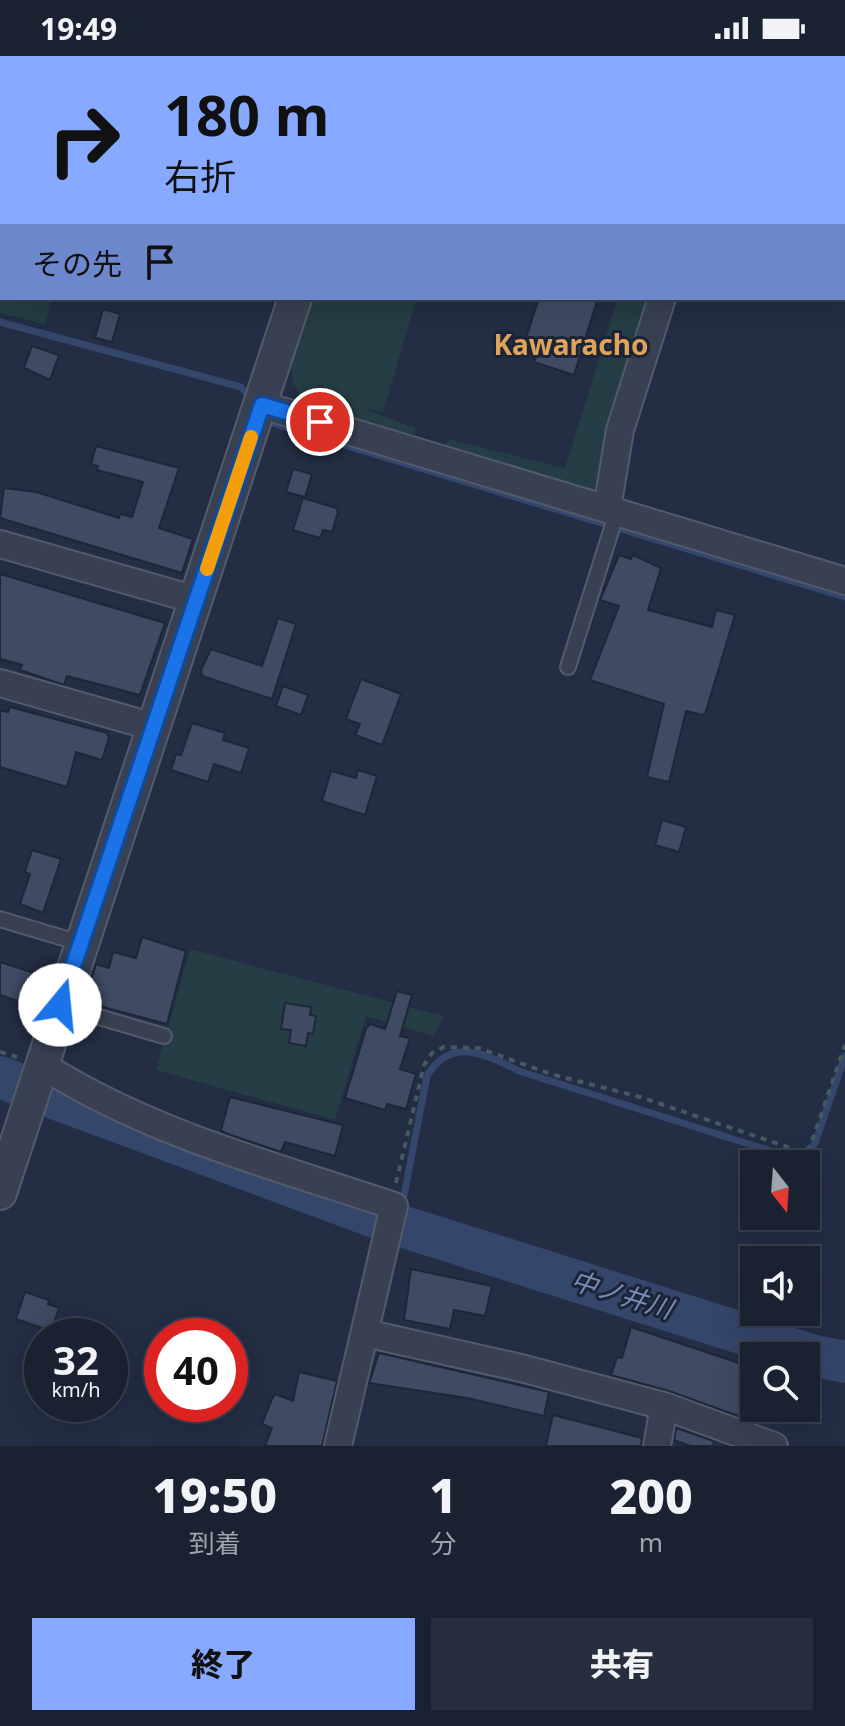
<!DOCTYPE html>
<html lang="ja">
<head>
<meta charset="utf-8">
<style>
  :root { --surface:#1a2232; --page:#272f3e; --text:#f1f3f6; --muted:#9fa4ac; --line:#383f4d; --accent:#87a9ff }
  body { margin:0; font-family:"Noto Sans","Noto Sans JP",sans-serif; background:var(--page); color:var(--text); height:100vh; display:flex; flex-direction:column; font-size:30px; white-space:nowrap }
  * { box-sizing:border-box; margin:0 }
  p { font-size:26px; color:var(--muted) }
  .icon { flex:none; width:44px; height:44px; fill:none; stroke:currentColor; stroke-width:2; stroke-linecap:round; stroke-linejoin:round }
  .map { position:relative; height:1390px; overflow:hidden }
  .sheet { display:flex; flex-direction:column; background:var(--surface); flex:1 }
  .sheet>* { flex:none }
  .guide { position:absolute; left:0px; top:0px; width:846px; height:244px; box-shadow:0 8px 32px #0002,0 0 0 2px var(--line); background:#87a9ff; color:#111; overflow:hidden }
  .needle { width:52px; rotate:163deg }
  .fabs { position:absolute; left:740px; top:1094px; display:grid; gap:16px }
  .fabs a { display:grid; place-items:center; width:80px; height:80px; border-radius:0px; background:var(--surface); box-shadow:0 8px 32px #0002,0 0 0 2px var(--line); font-size:40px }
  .speed { position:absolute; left:24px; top:1262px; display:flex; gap:16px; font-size:40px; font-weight:700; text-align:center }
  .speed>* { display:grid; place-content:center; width:104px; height:104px; border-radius:50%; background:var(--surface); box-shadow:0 8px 32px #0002,0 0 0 2px var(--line); line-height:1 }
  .speed small { font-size:20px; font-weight:400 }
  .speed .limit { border:12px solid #d22; background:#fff; color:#111 }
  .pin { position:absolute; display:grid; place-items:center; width:68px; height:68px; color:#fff; margin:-34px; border:4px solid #fff; border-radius:50%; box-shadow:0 2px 8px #0007 }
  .me { position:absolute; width:88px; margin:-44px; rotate:17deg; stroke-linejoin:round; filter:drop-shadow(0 0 6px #0008) }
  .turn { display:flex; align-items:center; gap:28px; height:168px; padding:0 32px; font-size:36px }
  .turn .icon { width:104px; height:104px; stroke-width:2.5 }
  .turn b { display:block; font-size:56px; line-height:68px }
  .then { display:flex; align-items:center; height:76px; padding:0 32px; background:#0003; gap:16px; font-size:30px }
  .eta { display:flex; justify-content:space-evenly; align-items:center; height:136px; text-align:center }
  .eta b { font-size:48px; font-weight:800; line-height:56px }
  .button { display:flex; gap:16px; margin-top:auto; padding:16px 32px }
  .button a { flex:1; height:92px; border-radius:0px; background:var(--accent); color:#111; font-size:32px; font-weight:800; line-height:92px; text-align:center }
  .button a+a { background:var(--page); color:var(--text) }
  .status { display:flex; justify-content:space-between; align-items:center; height:56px; padding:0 40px; background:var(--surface); direction:ltr }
  .status svg { height:22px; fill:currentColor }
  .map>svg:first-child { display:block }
  .green { fill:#253d44 }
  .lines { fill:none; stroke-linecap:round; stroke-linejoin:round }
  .stream { stroke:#35466b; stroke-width:7 }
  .river { stroke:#35466b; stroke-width:42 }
  .building { fill:#3f4a63; stroke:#1e2739; stroke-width:2 }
  .service-casing { stroke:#525b6c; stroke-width:18 }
  .minor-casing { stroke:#525b6c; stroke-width:30 }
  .tertiary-casing { stroke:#525b6c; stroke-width:36 }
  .path { stroke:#435a60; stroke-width:4; stroke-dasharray:6 6; stroke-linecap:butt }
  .service { stroke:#384052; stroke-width:14 }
  .minor { stroke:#384052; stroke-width:26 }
  .tertiary { stroke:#384052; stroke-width:32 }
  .route-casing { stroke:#114b97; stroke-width:20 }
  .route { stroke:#1a73e8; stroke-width:14 }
  .slow { stroke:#f59e0b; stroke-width:14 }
  .labels { text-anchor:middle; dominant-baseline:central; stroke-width:6; stroke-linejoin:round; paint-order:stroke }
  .water-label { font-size:26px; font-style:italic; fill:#798db6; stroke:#1c2537 }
  .quarter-label { font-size:28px; font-weight:bold; fill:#dfa35c; stroke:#1c2537 }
</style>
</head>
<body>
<div class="status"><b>19:49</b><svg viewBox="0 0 49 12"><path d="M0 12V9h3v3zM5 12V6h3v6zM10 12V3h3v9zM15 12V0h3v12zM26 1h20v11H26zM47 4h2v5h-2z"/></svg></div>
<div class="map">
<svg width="845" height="1390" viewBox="0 0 845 1390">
  <rect width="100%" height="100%" fill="#232d43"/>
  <path class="green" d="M 0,192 L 2,242 L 52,242 L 45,268 L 0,257 Z
    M 310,242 L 417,242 L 383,356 L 363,352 L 415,372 L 415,378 C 397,380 372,369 354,364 C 268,338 289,314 310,242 Z
    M 618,242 L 652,242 L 598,437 L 444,390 L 449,383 L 565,412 Z
    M 190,893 L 444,960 L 433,980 L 366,960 L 335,1064 L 156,1014 Z"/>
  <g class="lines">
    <path class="stream" d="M 0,266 L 241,331 L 252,343
      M 269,361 L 275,368 L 845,541
      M 402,1150 L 427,1020 C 451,980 485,998 519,1015 L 796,1103 L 806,1101 L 815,1087 L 845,1000"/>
    <path class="river" d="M 0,1021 L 15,1027
      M 54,1042 L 372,1160
      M 398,1169 L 811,1299 L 845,1306"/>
  </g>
  <path class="building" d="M 539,242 L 598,242 L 574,319 L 534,306 L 539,290 L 525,285 Z
    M 103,253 L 120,258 L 112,286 L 95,282 Z
    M 32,290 L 59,299 L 50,324 L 24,312 Z
    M 96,390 L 179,412 L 159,472 L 193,483 L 182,517 L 0,462 L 4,432 L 36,436 L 119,462 L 120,458 L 132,461 L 143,426 L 97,414 L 98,410 L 91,408 Z
    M 293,413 L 312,418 L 305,441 L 286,436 Z
    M 303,442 L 336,452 L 338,456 L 332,476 L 323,474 L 320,482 L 293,474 Z
    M 619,499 L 631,503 L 633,499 L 661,512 L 648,554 L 712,571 L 716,554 L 735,559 L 706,655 L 703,659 L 686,655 L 669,726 L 647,721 L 664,648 L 590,624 L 619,550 L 600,544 Z
    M 0,518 L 165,567 L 140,639 L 67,620 L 64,629 L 20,614 L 22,609 L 0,603 Z
    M 278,562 L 296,568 L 272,643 L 202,620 L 201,614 L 211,593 L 262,610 Z
    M 361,623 L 401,638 L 382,689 L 355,679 L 360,668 L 346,663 Z
    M 283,630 L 308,639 L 301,659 L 276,650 Z
    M 10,651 L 107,677 L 109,682 L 102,704 L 76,696 L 67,731 L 0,711 L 0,654 L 8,656 Z
    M 192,667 L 225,677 L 223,684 L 249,692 L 241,717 L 214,708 L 208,726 L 171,714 L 176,698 L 181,699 Z
    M 358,714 L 377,720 L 365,759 L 322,745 L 331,715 L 356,722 Z
    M 662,764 L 686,771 L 679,796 L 655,789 Z
    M 32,794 L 61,803 L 43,857 L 20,848 L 30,818 L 25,816 Z
    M 142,881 L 186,895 L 167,968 L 84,946 L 96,908 L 109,912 L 113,896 L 136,902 Z
    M 0,906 L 34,917 L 24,947 L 0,939 Z
    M 397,935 L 412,939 L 400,980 L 410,982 L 400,1013 L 416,1018 L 406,1053 L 387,1048 L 385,1054 L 345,1042 L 366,973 L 370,968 L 385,973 Z
    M 285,947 L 311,951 L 310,959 L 316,960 L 313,978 L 308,977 L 306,990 L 289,987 L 291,974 L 281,973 Z
    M 230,1041 L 343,1069 L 335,1100 L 285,1086 L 281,1096 L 225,1077 L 221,1074 Z
    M 411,1213 L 492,1230 L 485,1260 L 454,1254 L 450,1273 L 404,1264 Z
    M 25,1236 L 49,1244 L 48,1248 L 59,1252 L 51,1275 L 16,1263 Z
    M 631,1271 L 754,1312 L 738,1360 L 669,1335 L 611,1319 L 617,1301 L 622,1302 Z
    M 379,1297 L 549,1336 L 544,1360 L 467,1342 L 369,1327 Z
    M 299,1316 L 337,1325 L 322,1390 L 265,1390 L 272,1372 L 262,1368 L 272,1343 L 275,1338 L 293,1345 Z
    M 553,1359 L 642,1382 L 641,1390 L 546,1390 Z
    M 676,1372 L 714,1385 L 713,1390 L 690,1390 L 674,1384 Z"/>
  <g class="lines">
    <defs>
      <path id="service" d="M 568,611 L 617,456
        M 0,863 L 80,887
        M 61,950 L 164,980"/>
      <path id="minor" d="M 844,12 L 845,12
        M 0,31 L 2,31
        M 844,133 L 845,134
        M 262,349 L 845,525
        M 607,453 L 620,374 L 662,242
        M 0,488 L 196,544
        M 0,627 L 154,671
        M 42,1009 C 148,1077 275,1110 394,1150 L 338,1390
        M 365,1277 L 521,1312 L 664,1350 L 774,1390
        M 657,1390 L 664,1350"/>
      <path id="tertiary" d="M 369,2 L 370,0
        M 0,1137 L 295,242"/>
    </defs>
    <use href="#service" class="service-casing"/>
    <use href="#minor" class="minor-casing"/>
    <use href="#tertiary" class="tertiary-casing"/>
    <path class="path" d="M 0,996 L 17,1001
      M 396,1127 L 424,1009 L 432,997 L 444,991 L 478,992 L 554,1019 L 640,1041 L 802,1096 L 810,1091 L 845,989"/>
    <use href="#service" class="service"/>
    <use href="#minor" class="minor"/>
    <use href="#tertiary" class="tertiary"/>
  </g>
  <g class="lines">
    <defs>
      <path id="route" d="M 60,949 L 262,349 L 320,366"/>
    </defs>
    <use href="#route" class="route-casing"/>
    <use href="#route" class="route"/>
    <path class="slow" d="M 207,513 L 251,381"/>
  </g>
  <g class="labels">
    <g class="water-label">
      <text transform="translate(622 1238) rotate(17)">中ノ井川</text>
    </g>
    <g class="quarter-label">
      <text x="571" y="288">Kawaracho</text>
    </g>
  </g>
</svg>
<div class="fabs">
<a><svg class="needle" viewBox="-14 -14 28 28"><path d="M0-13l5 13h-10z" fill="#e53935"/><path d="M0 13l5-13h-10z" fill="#9fa4ac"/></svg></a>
<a><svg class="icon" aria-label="sound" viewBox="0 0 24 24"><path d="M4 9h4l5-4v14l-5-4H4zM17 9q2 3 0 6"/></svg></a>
<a><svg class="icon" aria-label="search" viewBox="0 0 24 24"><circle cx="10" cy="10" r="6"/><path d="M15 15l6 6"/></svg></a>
</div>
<div class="speed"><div>32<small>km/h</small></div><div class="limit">40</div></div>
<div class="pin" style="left:320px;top:366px;background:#d93025"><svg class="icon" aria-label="arrive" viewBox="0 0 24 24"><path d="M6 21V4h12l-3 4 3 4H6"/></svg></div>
<svg class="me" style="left:60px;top:949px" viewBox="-20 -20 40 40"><circle r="19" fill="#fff"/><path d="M0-13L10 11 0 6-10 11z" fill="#1a73e8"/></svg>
<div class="guide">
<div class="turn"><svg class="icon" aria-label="right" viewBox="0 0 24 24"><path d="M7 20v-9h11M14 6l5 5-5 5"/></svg><div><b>180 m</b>右折</div></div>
<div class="then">その先<svg class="icon" aria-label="arrive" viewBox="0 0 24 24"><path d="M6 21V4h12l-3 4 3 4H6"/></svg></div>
</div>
</div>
<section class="sheet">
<div class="eta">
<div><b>19:50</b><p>到着</p></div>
<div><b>1</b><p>分</p></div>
<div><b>200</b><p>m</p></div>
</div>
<div class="button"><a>終了</a><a>共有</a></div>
</section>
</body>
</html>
